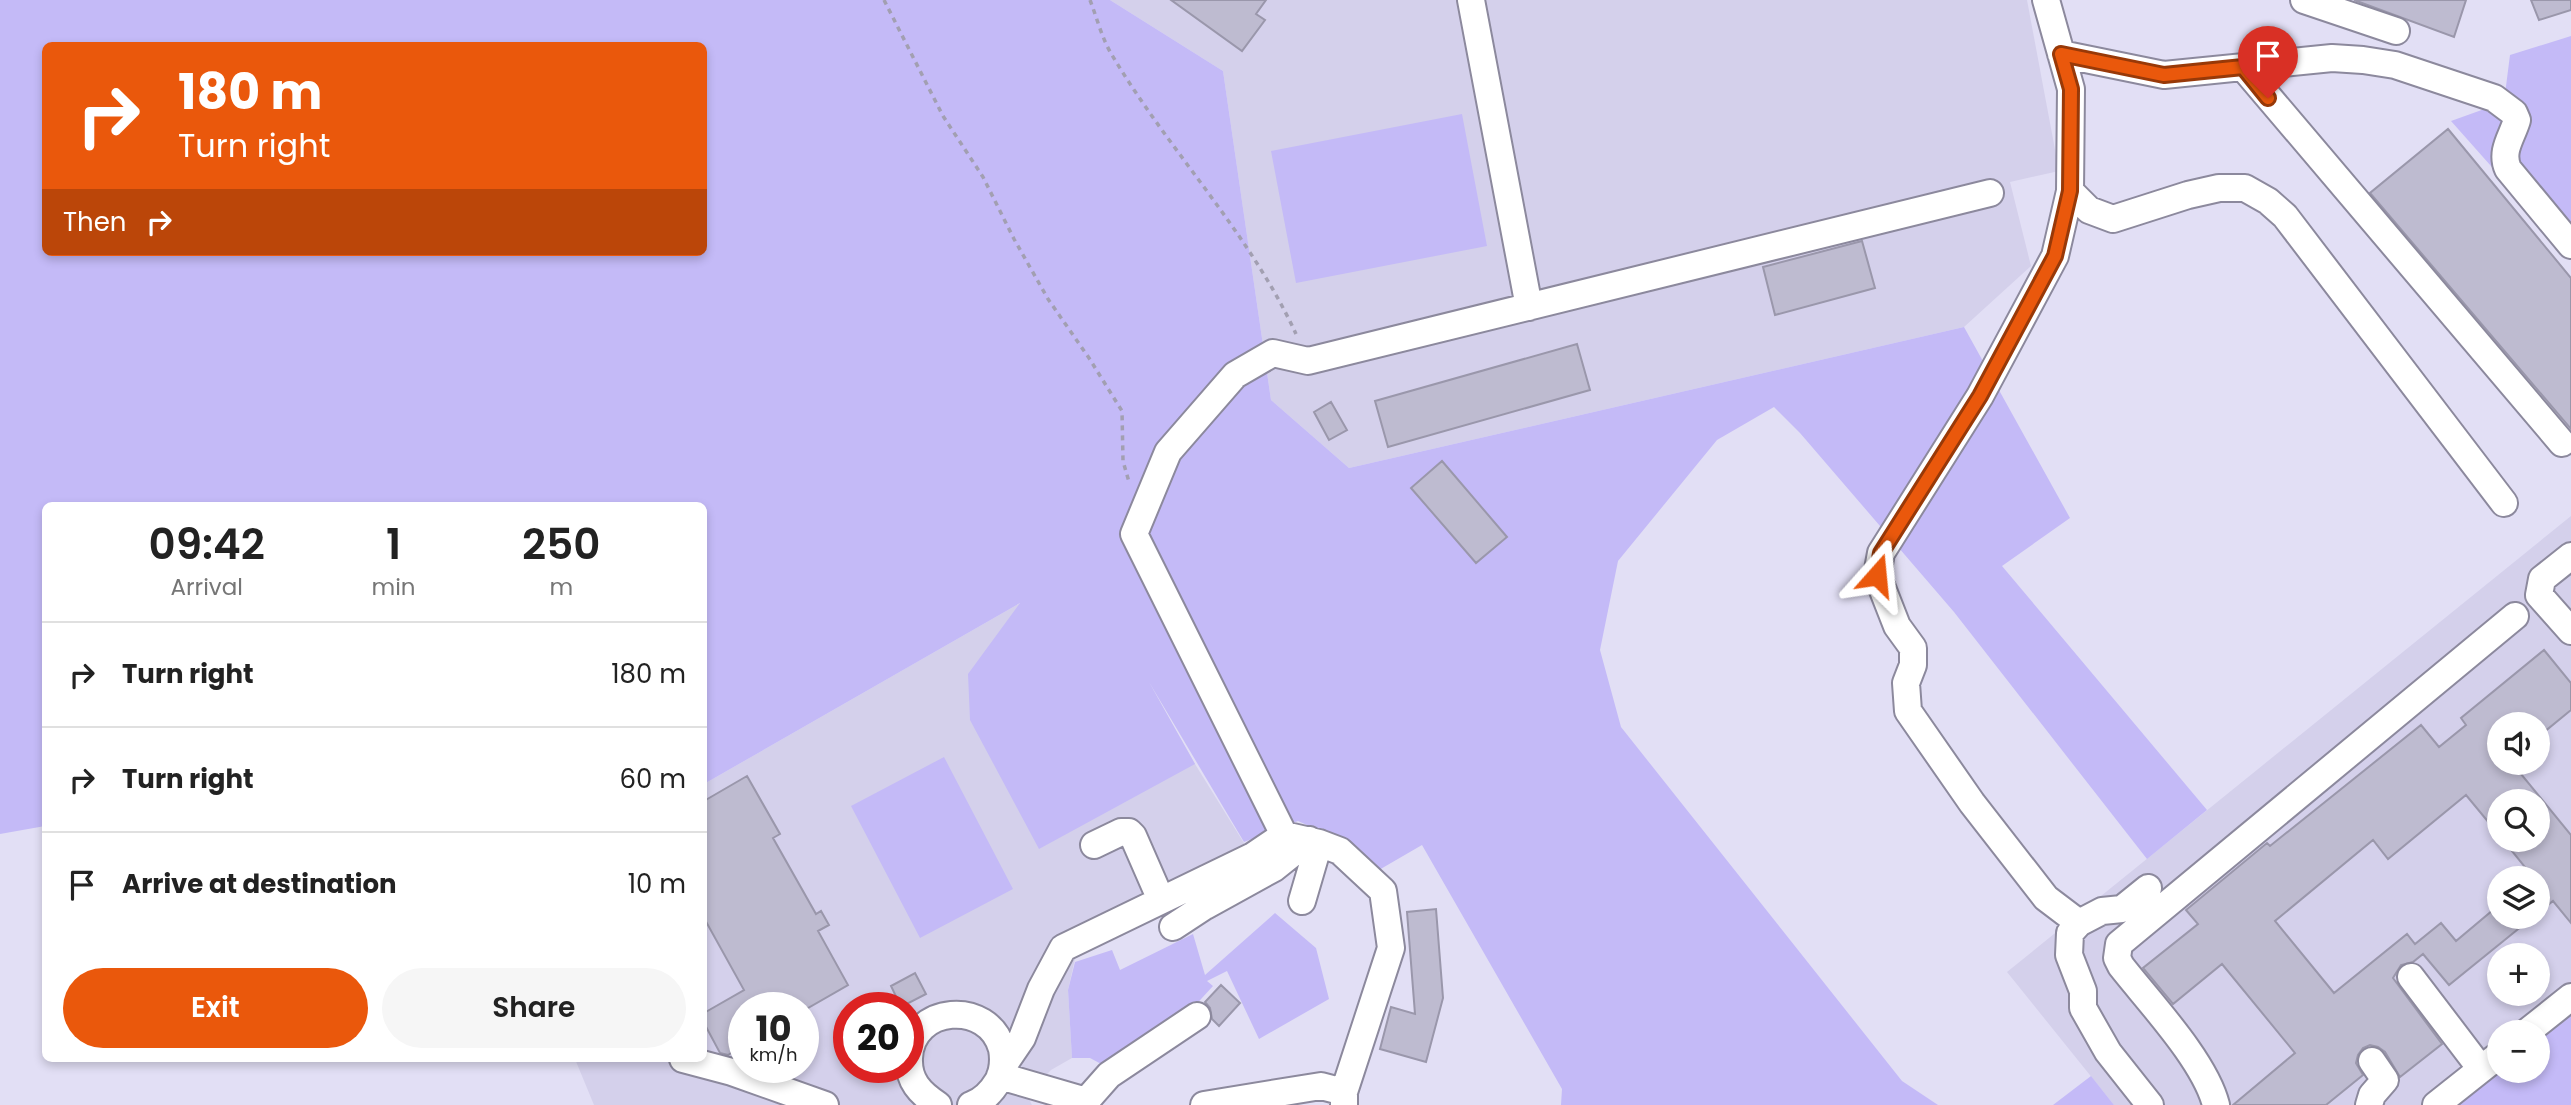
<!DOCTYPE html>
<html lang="en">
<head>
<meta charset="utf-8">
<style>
  :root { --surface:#fff; --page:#f6f6f6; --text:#222; --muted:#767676; --line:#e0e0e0; --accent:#ea580c }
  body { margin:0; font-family:Poppins,sans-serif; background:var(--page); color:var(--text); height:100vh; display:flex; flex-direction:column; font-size:26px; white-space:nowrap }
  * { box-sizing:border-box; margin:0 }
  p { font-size:23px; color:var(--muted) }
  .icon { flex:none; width:38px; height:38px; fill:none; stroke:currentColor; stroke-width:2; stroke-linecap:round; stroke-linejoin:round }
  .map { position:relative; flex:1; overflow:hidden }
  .panel { position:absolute; left:42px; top:502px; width:665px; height:560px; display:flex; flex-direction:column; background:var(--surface); border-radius:10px; box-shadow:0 4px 10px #0003 }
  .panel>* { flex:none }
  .banner { position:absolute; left:42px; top:42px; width:665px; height:214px; border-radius:10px; box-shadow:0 4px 10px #0003; background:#ea580c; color:#fff; overflow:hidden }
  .tools { position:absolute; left:2487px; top:712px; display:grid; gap:14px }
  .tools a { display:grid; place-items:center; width:63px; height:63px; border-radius:50%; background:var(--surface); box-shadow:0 4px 10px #0003; font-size:35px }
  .speed { position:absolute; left:728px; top:992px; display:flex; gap:14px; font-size:35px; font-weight:700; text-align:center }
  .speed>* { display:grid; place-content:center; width:91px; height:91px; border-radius:50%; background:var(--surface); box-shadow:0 4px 10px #0003; line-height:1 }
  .speed small { font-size:18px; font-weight:400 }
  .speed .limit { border:10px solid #d22; background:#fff; color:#111 }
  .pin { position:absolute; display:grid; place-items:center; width:60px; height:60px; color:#fff; margin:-72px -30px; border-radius:50% 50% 50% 0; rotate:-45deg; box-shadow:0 0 7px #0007 }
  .pin .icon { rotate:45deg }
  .me { position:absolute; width:77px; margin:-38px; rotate:18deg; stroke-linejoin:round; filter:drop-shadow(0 0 5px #0008) }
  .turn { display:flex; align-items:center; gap:24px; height:147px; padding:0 21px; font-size:32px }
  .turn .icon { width:91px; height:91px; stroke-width:2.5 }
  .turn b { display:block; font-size:49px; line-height:60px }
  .then { display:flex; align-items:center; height:66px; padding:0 21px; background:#0003; gap:14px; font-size:26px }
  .eta { display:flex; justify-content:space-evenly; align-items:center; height:119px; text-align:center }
  .eta b { font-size:42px; font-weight:600; line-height:49px }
  .primary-button { display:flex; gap:14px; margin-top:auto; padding:14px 21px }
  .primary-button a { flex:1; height:80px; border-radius:42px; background:var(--accent); color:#fff; font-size:28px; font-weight:600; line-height:80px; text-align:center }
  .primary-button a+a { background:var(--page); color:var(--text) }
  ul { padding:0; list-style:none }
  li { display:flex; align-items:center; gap:21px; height:105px; padding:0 21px; border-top:2px solid var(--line) }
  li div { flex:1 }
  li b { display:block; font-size:26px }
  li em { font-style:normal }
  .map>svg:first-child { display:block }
  .built { fill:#d4d0eb; fill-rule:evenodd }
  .green { fill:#c4baf7; fill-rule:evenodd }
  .building { fill:#bebbd0; stroke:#9a97ab; stroke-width:2 }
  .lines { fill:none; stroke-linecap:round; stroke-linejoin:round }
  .minor-casing { stroke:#8c899d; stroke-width:30 }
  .path { stroke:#a29fb1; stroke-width:3.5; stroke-dasharray:5 5; stroke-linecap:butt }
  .minor { stroke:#fff; stroke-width:26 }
  .route-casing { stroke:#983908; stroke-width:18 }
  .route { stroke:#ea580c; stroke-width:12 }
</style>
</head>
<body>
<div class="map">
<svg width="2571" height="1105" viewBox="0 0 2571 1105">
  <rect width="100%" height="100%" fill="#e2dff5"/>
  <path class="built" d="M 1110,0 L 2027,0 L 2059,171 L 2010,182 L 2031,266 L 1964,327 L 1349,468 L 1271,400 L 1223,71 Z
    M 2571,516 L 2571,1010 L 2538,1032 L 2499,1032 L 2499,1069 L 2454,1105 L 2114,1105 L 2007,972 ZM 2499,724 L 2538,724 L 2538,763 L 2499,763 ZM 2499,802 L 2538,802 L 2538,840 L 2499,840 ZM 2499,878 L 2538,878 L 2538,917 L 2499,917 ZM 2499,956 L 2538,956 L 2538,994 L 2499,994 Z
    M 1064,578 L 1096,591 L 1195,764 L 1260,869 L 1076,954 L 1068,990 L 1072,1058 L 1051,1070 L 1038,1084 L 1032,1086 L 1029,1099 L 1032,1105 L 594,1105 L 575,1059 L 704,1059 L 704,784 ZM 744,1008 L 803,1008 L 803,1068 L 744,1068 ZM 849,1008 L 908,1008 L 908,1068 L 849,1068 Z"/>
  <path class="green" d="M 0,0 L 1110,0 L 1223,71 L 1271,400 L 1349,468 L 1964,327 L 2070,518 L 2002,566 L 2207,810 L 2147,859 L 1954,612 L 1800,433 L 1774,407 L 1717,440 L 1618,561 L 1600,650 L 1621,727 L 1902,1081 L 1938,1105 L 1561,1105 L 1562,1089 L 1422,845 L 1372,874 L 1341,840 L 1298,821 L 1244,842 L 1149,682 L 1195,764 L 1039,849 L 970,720 L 968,674 L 1020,603 L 704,784 L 704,506 L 46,506 L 45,826 L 0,834 ZM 46,46 L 704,46 L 704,252 L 46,252 Z
    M 2571,36 L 2571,256 L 2451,121 L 2504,102 L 2510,55 Z
    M 1462,114 L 1487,246 L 1296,283 L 1271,151 Z
    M 944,757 L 1013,889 L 920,938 L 851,806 Z
    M 1275,913 L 1316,948 L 1329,999 L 1259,1039 L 1227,971 L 1207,981 L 1213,986 L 1180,1022 L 1105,1066 L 1090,1058 L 1072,1058 L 1068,990 L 1075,962 L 1112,950 L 1120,970 L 1193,934 L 1205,975 Z
    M 2571,1010 L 2571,1105 L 2454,1105 L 2499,1071 L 2538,1071 L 2538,1038 Z
    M 2091,1076 L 2114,1105 L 2053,1105 Z"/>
  <path class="building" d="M 1171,0 L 1266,0 L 1256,14 L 1265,20 L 1242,51 Z
    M 2354,0 L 2466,0 L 2454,37 Z
    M 2531,0 L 2571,0 L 2571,10 L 2539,20 Z
    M 2448,129 L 2571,278 L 2571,429 L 2370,193 Z
    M 1862,241 L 1875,288 L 1775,315 L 1763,267 Z
    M 1577,344 L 1590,390 L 1388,447 L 1375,401 Z
    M 1331,402 L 1347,430 L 1329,440 L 1314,412 Z
    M 1442,461 L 1507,537 L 1476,563 L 1411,488 Z
    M 2544,650 L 2571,683 L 2571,710 L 2538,737 L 2538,724 L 2499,724 L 2499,763 L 2512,763 L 2571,835 L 2571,923 L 2553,901 L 2538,913 L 2538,878 L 2511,878 L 2525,867 L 2503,840 L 2538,840 L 2538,802 L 2499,802 L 2499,835 L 2466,795 L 2388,859 L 2373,840 L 2275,921 L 2334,993 L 2407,934 L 2415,944 L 2441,923 L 2456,941 L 2499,905 L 2499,917 L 2533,917 L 2449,985 L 2423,954 L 2413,962 L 2401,965 L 2393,978 L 2442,1044 L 2400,1077 L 2385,1052 L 2378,1047 L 2370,1045 L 2363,1048 L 2358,1055 L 2356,1063 L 2363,1075 L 2326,1105 L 2233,1105 L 2295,1053 L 2222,964 L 2173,1004 L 2143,968 L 2198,924 L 2186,910 L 2267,843 L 2270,846 L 2421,725 L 2439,747 L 2466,725 L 2461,718 Z
    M 747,776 L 780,834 L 773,838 L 816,914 L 821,911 L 829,925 L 818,931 L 848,985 L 808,1008 L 744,1008 L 744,1045 L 728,1055 L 720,1053 L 704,1023 L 704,1013 L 744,990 L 704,918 L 704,801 Z
    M 1436,909 L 1443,998 L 1426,1062 L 1380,1049 L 1391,1007 L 1415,1014 L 1407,912 Z
    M 915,973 L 926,994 L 901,1007 L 891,986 Z
    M 1221,985 L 1240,1003 L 1219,1026 L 1212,1019 L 1210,1008 L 1205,1002 Z"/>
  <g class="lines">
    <defs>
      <path id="minor" d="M 1471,0 L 1529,307
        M 2046,0 L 2071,89 L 2070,191 L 2089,210 L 2113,219 L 2188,195 L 2219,188 L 2245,188 L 2268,201 L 2285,216 L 2504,503
        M 2304,0 L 2396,31
        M 2061,54 L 2164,75 L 2332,58 L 2363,60 L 2395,65 L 2494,98 L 2514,113 L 2517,120 C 2512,137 2500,151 2508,169 L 2571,245
        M 2243,67 L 2562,443
        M 2070,191 L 2055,256 L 1980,396 L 1881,553 L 1877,575 L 1897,626 L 1913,648 L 1913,665 L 1906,683 L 1908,711 L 1972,803 L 2046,898 L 2079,923
        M 2571,556 L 2542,579 L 2539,595 L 2571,631
        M 1094,845 L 1121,832 L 1129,832 L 1133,836 L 1161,900
        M 2148,888 L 2122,909 L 2102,911 L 2079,923 L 2070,933 L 2069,955 L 2083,991 L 2083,1008 L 2108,1052 L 2150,1105
        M 1302,901 L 1319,843
        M 1173,927 L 1205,906 L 1274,868 L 1309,840
        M 2411,977 L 2481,1069
        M 2527,1032 L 2571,997
        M 683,1059 L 732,1072 L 825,1105
        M 1003,1066 L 1022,1038 L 1041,989 L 1063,948 L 1253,856 L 1284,835
        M 1000,1076 L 1086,1101 L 1086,1105
        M 1086,1101 L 1109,1075 L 1197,1016
        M 938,1105 C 920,1093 908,1081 909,1058 C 911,1005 989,999 1002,1049 C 1004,1060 1003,1071 998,1081 C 992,1091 983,1101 971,1105
        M 1204,1105 L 1321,1086 L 1344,1092
        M 1344,1105 L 1344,1092 L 1391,948 L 1383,891 L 1340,851 L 1319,843 L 1284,835 L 1134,534 L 1168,452 L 1235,375 L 1273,353 L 1308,361 L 1990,193
        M 2216,1105 C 2205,1061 2150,1003 2121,966 L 2117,958 L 2119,944 L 2515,616
        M 2369,1105 L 2372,1095 L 2385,1080 L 2372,1061
        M 2436,1105 L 2499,1055"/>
    </defs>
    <use href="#minor" class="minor-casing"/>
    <path class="path" d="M 884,0 L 943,116 L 983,177 L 1014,239 L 1048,299 L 1089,358 L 1122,411 L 1123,461 L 1129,482
      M 1090,0 C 1097,18 1102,39 1112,55 C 1169,151 1249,232 1296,334"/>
    <use href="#minor" class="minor"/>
  </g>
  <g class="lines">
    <defs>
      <path id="route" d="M 1877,575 L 1881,553 L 1980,396 L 2055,256 L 2070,191 L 2071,89 L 2061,54 L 2164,75 L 2243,67 L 2268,98"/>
    </defs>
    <use href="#route" class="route-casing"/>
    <use href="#route" class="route"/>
  </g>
</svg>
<div class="tools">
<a><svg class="icon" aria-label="sound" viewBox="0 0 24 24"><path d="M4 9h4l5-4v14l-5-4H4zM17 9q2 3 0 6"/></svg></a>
<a><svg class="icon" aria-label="search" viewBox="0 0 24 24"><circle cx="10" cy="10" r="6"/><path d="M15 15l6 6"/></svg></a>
<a><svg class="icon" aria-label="layers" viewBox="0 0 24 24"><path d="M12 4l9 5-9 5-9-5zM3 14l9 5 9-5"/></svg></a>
<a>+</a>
<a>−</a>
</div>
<div class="speed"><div>10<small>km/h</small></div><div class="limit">20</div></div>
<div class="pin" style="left:2268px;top:98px;background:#d93025"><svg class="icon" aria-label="arrive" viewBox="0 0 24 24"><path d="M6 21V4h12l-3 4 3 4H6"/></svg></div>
<svg class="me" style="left:1877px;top:575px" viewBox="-20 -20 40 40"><path d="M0-17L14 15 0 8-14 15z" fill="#ea580c" stroke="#fff" stroke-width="4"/></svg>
<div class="banner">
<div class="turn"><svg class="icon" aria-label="right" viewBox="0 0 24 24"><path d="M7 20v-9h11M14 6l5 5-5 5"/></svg><div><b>180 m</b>Turn right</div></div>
<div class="then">Then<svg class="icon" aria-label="right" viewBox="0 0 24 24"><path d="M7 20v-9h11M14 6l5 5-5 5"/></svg></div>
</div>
<section class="panel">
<div class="eta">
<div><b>09:42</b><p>Arrival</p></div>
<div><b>1</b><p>min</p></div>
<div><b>250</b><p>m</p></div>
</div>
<ul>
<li><svg class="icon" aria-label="right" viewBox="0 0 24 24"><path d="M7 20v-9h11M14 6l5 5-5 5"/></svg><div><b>Turn right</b></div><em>180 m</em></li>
<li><svg class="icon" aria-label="right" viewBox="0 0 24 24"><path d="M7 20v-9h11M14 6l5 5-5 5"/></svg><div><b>Turn right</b></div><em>60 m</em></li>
<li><svg class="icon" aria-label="arrive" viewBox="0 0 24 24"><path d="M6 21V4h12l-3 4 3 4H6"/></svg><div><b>Arrive at destination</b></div><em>10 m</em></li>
</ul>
<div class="primary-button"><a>Exit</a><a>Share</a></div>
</section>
</div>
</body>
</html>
